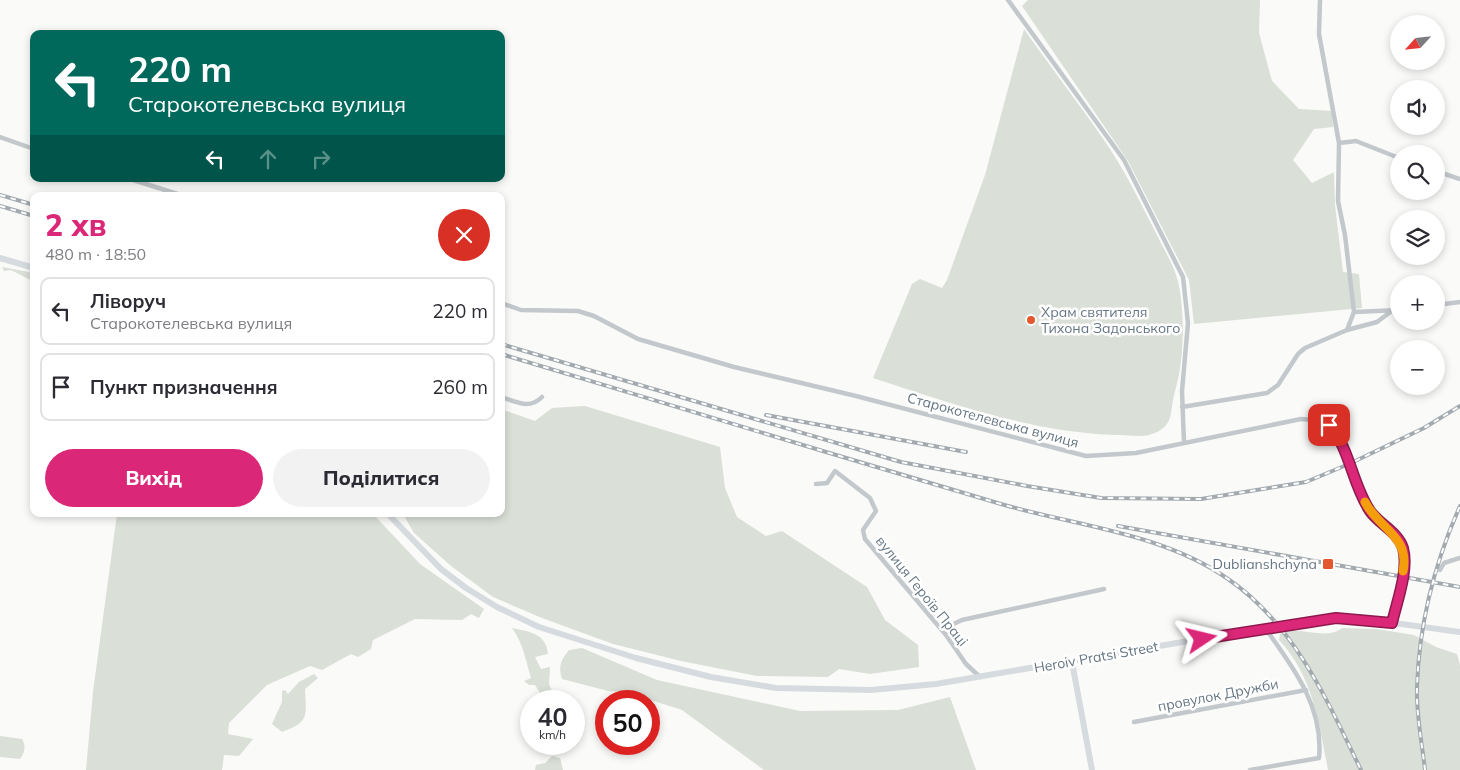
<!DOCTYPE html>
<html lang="uk">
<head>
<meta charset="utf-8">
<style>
  :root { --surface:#fff; --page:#f2f2f3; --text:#2b2b33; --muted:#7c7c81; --line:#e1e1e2; --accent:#db2777 }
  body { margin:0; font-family:Mulish,sans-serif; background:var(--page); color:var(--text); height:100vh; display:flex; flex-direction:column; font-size:19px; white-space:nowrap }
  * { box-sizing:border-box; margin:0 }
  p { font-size:16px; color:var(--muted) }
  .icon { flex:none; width:28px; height:28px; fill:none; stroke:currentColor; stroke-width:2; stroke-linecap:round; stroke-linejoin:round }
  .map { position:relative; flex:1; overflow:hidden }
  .details { position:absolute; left:30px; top:192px; width:475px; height:325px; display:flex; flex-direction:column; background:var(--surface); border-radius:10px; box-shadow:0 2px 8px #0003 }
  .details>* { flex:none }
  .guide { position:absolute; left:30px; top:30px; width:475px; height:152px; border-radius:10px; box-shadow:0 2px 8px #0003; background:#00695c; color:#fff; overflow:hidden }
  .needle { width:32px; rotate:243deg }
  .buttons { position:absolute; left:1390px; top:15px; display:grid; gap:10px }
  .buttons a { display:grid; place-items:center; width:55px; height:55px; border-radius:50%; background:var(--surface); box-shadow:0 2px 8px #0003; font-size:25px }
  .speed { position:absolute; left:520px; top:690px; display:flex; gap:10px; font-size:25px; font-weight:700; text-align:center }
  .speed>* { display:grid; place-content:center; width:65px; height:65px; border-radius:50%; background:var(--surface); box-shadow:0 2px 8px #0003; line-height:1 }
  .speed small { font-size:12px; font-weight:400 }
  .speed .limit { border:8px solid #d22; background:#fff; color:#111 }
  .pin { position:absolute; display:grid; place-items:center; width:42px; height:42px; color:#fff; margin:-21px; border-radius:10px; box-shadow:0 2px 8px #0006 }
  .me { position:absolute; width:55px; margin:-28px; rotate:80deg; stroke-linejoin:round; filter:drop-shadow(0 0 4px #0008) }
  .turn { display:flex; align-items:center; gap:18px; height:105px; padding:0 15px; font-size:22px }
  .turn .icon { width:65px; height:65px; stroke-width:2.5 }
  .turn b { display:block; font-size:35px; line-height:42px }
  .lanes { display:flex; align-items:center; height:48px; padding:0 15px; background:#0003; justify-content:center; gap:25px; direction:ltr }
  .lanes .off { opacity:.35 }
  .round { display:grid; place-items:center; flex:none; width:52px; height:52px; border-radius:26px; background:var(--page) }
  .head { display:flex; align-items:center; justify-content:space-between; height:85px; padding:0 15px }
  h1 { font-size:30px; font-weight:800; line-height:38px; color:var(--accent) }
  .button { display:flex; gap:10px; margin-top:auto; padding:10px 15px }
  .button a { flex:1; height:58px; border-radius:30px; background:var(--accent); color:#fff; font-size:20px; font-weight:800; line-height:58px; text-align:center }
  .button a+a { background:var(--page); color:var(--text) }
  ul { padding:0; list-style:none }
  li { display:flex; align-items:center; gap:15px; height:68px; margin:0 10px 8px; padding:0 5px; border:2px solid var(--line); border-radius:10px }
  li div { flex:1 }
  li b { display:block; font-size:19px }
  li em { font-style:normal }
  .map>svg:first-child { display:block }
  .green { fill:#dadfd7 }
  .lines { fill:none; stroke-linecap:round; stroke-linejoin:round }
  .street { stroke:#c3c8cc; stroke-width:4.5 }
  .secondary { stroke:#d6dbdf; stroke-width:6 }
  .rail-casing { stroke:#a2aab0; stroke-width:4 }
  .rail { stroke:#fff; stroke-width:2; stroke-dasharray:5.5; stroke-linecap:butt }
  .route-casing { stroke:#8e194d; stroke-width:12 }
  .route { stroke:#db2777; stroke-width:9 }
  .slow { stroke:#f59e0b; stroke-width:9 }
  .poi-dot { fill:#e4572e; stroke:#fff; stroke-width:2 }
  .labels { text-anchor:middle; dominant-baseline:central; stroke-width:5; stroke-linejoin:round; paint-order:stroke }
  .poi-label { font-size:14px; fill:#657683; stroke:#fff; text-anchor:start }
  .street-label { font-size:14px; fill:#657683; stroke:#fff }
</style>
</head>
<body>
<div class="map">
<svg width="1460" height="770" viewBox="0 0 1460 770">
  <rect width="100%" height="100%" fill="#fafaf8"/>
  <path class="green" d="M 1028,0 L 1260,0 L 1259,33 L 1272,81 L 1299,109 L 1332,111 L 1333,127 L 1314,129 L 1293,160 L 1312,183 L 1334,172 L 1335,205 L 1343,272 L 1359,274 L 1362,308 L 1194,324 L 1189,280 L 1128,161 L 1022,6 Z
    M 1024,29 C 1051,68 1081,106 1108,146 C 1126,173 1140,202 1155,231 C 1163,248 1176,268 1179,286 C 1185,318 1184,361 1175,391 C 1169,412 1176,427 1149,435 C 1140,437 1128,435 1119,435 C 1035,433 952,404 873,378 L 912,284 L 920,279 L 942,288 L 947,280 L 985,175 Z
    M 2,267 L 34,273 L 34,282 L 11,270 L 4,271 Z
    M 585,406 L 720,447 L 725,488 L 737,517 L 766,536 L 782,531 L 867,587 L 885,620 L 918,645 L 919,667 L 870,674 L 839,669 L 828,677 L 757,676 L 681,661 L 613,644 L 542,618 L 493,597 L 451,566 L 414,533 L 403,514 L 501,514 L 501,409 L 535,421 L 552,408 Z
    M 117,514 L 373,514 L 420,564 L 484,609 L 479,618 L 471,614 L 462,620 L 415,619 L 373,640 L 371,649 L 358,657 L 351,654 L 322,670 L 310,666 L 267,685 L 229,723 L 228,734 L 253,739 L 239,756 L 224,755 L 222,770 L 86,770 L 93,692 Z
    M 512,628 C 530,632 546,633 548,654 L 535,657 L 541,669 L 550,667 L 549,684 L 556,701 L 545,701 L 535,685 L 529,685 L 524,681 L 531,678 C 525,659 524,645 512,628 Z
    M 1342,628 L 1376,629 L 1414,635 L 1436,647 L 1457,654 L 1460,665 L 1460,770 L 1328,770 C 1319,723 1313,676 1279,640 L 1280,634 C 1300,624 1324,642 1342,628 Z
    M 582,648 L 657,680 L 800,711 L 898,710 L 950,697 L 976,770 L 764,770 L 682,710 L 626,692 L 608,691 L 562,679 C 558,666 561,660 569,650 Z
    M 314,674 L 318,678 L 305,689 C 306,716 310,722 282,732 L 272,724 L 282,702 L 282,691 L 285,690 L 288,694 L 299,682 Z
    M 0,736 L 22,739 C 26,745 25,753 20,759 L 0,757 Z
    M 552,756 L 560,758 L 563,770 L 535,770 L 536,765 L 545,763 Z"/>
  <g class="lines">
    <path class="street" d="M 1008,0 L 1124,160 L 1183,277 L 1188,323 L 1182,391 L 1184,443
      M 1320,0 L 1319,34 L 1339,143 L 1356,141 L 1399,158
      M 0,137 L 34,149
      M 1339,143 L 1338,201 L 1345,235 L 1354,312 L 1347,330
      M 1436,171 L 1460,179
      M 130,179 L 184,196
      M 501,303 L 521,310 L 578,311 L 594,316 L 638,339 L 734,367 L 856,396 L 1086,456 L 1136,453 L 1301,419 C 1310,420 1322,419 1330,426 C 1346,439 1357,487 1368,508 C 1377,523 1398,532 1403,548 C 1409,570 1397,601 1392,623
      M 1436,305 L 1460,302
      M 1354,312 L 1399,310
      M 501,397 C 517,402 529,410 542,397
      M 1182,407 L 1267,393 L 1278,385 L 1298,354 L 1305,348 L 1347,330 L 1377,322 L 1393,310
      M 816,484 L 827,483 L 835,471 L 870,498 L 876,511 L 863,530 L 865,539 L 946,635 L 966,664 L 980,677
      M 1440,570 L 1444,563 L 1460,558
      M 946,635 L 949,626 L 962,620 L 1104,589
      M 1134,722 L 1306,690
      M 1250,770 L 1319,758 C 1324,707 1293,667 1265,628"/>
    <path class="secondary" d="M 0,258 L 34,268
      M 388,514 L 441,569 L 466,588 L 497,607 L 539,627 L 636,658 L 711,677 L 776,688 L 871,690 L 936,684 L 1259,629 L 1336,619 L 1372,620 L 1460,632
      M 1072,662 L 1092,770"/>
    <defs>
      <path id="rail" d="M 0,195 L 34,205
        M 0,206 L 34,216
        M 501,344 L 901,462 L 1027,486 L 1101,498 L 1201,499 L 1306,482 L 1349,464 L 1424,428 L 1460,406
        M 501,354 C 668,404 834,455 1001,504 C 1076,526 1163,533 1228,579 C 1294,624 1327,700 1361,770
        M 766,415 L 966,452
        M 1118,526 L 1460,587
        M 1425,770 C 1422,743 1416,714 1417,687 C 1419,625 1435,562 1460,506"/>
    </defs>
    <use href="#rail" class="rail-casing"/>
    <use href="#rail" class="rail"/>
  </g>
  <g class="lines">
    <defs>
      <path id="route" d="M 1202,639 L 1336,618 L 1392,623 C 1397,601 1409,570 1403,548 C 1398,532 1379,524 1370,511 C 1352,484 1350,448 1329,425"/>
    </defs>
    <use href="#route" class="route-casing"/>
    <use href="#route" class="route"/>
    <path class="slow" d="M 1365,502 C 1379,529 1410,536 1403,571"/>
  </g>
  <g class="poi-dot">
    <circle cx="1031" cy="320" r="5"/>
    <rect x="1322" y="558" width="12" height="12" rx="2.5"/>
  </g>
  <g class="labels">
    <g class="poi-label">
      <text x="1041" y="312">Храм святителя<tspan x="1041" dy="16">Тихона Задонського</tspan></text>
      <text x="1317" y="564" text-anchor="end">Dublianshchyna</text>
    </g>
    <g class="street-label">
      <text transform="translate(993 420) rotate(15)">Старокотелевська вулиця</text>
      <text transform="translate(922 591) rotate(51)">вулиця Героїв Праці</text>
      <text transform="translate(1096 657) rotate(-10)">Heroiv Pratsi Street</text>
      <text transform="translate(1218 695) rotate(-11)">провулок Дружби</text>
    </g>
  </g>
</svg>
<div class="buttons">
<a><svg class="needle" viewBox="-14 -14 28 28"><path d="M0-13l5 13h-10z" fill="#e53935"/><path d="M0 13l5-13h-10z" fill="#7c7c81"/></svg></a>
<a><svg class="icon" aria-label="sound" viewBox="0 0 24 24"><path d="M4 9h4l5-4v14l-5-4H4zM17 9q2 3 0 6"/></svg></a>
<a><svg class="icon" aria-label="search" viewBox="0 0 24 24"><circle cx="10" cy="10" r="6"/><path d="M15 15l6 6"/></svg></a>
<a><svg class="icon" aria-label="layers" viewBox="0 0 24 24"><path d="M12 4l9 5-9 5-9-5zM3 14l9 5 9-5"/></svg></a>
<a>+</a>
<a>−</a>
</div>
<div class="speed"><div>40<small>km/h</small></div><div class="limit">50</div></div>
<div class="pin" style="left:1329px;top:425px;background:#d93025"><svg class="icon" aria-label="arrive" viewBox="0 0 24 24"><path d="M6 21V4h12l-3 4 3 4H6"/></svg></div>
<svg class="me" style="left:1202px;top:639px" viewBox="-20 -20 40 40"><path d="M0-17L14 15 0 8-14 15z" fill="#db2777" stroke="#fff" stroke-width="4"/></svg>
<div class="guide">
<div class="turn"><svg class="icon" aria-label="left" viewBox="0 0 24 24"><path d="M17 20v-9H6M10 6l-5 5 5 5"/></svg><div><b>220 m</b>Старокотелевська вулиця</div></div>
<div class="lanes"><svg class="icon" aria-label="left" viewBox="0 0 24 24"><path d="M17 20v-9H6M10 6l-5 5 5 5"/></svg><svg class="icon off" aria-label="ahead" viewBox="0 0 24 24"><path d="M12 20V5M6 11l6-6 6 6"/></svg><svg class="icon off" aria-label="right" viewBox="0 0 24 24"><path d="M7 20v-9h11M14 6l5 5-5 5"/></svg></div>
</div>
<section class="details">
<div class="head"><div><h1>2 хв</h1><p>480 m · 18:50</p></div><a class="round" style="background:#d93025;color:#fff"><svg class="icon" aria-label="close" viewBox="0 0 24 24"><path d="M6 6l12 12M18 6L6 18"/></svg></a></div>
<ul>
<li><svg class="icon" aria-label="left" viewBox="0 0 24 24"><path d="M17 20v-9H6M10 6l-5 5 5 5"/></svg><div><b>Ліворуч</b><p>Старокотелевська вулиця</p></div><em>220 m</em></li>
<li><svg class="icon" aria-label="arrive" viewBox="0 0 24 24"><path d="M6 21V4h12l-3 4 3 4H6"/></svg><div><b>Пункт призначення</b></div><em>260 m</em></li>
</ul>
<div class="button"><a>Вихід</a><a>Поділитися</a></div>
</section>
</div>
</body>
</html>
